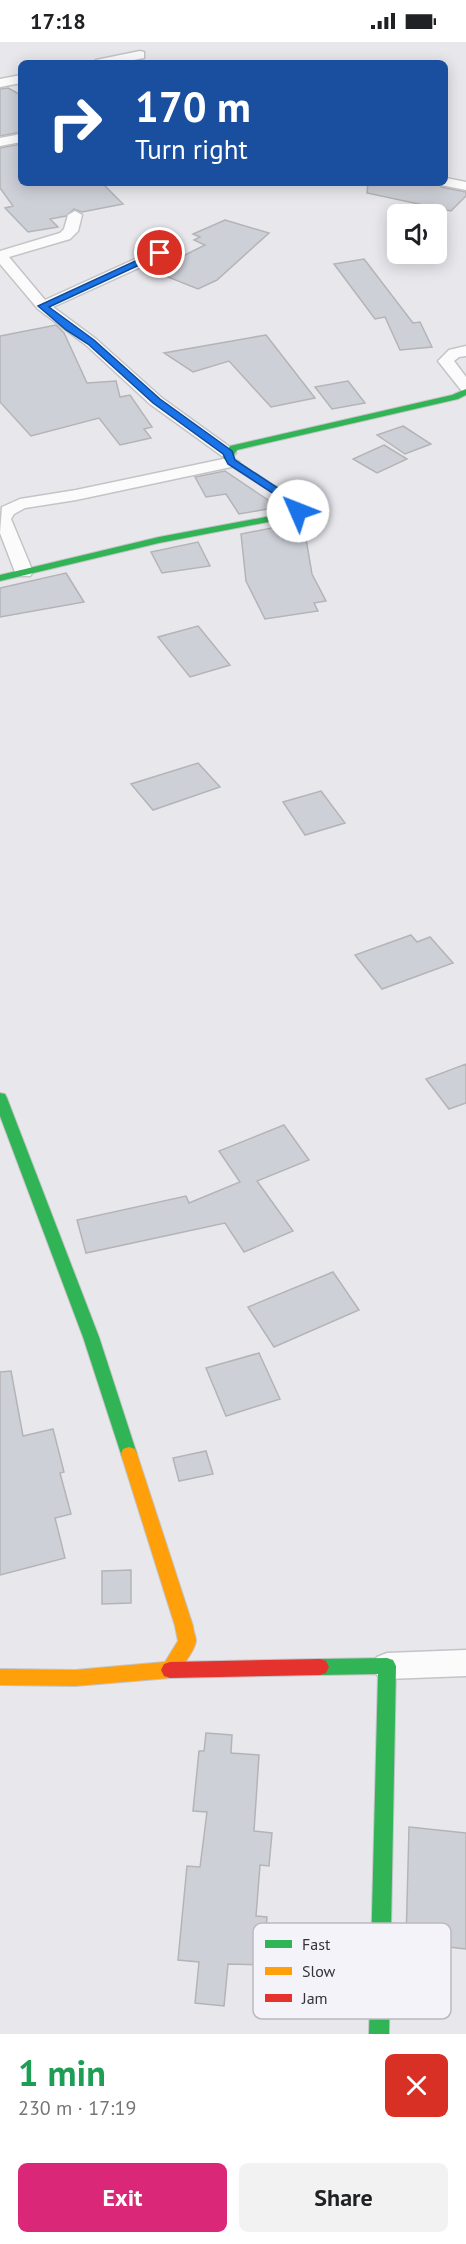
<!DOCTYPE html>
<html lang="en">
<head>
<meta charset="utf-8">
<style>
  :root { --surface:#fff; --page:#f2f2f2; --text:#202124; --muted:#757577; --accent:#db2777 }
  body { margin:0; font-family:"PT Sans",sans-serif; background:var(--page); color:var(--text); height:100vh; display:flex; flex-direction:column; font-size:22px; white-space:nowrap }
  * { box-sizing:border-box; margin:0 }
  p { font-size:20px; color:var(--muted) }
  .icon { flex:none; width:33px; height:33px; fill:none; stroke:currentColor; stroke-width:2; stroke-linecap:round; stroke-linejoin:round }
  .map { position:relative; height:1992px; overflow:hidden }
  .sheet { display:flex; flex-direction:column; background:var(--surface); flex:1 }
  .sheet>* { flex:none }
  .banner { position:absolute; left:18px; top:18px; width:430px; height:126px; border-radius:9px; box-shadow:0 3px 15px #0003; background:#1a4fa0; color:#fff; overflow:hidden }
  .tools { position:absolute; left:387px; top:162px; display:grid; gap:12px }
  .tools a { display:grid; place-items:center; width:60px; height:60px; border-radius:9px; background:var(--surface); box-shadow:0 3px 15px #0003; font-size:30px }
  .pin { position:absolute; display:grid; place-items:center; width:51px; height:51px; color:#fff; margin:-26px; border:3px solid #fff; border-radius:50%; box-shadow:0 2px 6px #0007 }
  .me { position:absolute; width:66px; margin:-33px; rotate:314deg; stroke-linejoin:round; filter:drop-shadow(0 0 4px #0008) }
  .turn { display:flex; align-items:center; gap:21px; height:126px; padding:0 18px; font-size:27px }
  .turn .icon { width:78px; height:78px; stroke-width:2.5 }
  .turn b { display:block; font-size:42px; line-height:51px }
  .round { display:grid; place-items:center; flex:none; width:63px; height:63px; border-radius:9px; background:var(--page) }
  .headline { display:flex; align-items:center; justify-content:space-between; height:102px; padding:0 18px }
  h1 { font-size:36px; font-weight:600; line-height:45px; color:#1e9e55 }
  .button { display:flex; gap:12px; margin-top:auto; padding:12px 18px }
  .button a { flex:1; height:69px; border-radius:9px; background:var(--accent); color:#fff; font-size:24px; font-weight:600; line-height:69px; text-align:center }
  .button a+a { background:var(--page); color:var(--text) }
  .status { display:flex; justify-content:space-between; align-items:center; height:42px; padding:0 30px; background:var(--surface); direction:ltr }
  .status svg { height:16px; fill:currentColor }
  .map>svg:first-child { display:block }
  .building { fill:#ced0d8; stroke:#b4b4b7; stroke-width:1.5 }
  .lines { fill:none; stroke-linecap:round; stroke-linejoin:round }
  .street-casing { stroke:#c4c4c7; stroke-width:3 }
  .fast-casing { stroke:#c4c4c7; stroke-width:2 }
  .slow-casing { stroke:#c4c4c7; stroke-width:2 }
  .jam-casing { stroke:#c4c4c7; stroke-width:2 }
  .street { fill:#fcfbfc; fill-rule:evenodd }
  .fast { fill:#30b455; fill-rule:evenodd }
  .slow { fill:#ff9f0a; fill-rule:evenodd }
  .jam { fill:#e5322d; fill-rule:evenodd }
  .route { fill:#1a73e8; stroke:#114b97; stroke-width:1.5 }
  .key { fill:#f4f3fa; stroke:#bab9bf; stroke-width:1.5 }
  .key-label { font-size:16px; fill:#343336 }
</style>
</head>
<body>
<div class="status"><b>17:18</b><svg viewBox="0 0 49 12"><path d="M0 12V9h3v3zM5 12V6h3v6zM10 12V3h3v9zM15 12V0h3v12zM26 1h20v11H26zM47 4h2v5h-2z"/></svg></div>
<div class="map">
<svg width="466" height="1992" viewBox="0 0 466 1992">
  <rect width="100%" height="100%" fill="#e8e7ec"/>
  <path class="building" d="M 8,46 L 21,53 L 21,90 L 0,94 L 0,47 Z
    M 21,102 L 21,141 L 102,141 L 123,162 L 82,170 L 74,167 L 66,174 L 50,177 L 58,185 L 28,190 L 5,166 L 13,164 L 0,146 L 0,106 Z
    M 368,141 L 438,141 L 441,145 L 466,150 L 466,154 L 451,169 L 367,151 Z
    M 225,178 L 269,191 L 217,238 L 198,247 L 153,229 L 205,203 L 194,198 L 200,195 L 193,192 Z
    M 364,217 L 413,281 L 420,280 L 432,305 L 400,308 L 385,275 L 375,277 L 334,222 Z
    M 56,283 L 64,291 L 87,341 L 116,339 L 120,355 L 130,353 L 152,385 L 144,387 L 151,396 L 120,403 L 99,376 L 31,394 L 0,360 L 0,294 Z
    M 266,293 L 315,356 L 271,365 L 229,319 L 193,330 L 164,311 Z
    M 348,339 L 365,361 L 332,367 L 315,345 Z
    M 403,384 L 431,402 L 405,412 L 377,393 Z
    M 384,403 L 407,417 L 377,431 L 353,417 Z
    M 225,429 L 256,450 L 279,465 L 239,472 L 226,452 L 206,455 L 195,435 Z
    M 292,482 L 295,486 L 304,485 L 312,532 L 326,559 L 314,561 L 318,569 L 265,577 L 246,539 L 241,492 Z
    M 198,500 L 210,524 L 162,531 L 151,510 Z
    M 66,531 L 84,560 L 0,575 L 0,546 Z
    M 198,584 L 230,623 L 190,635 L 158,595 Z
    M 198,721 L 220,745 L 153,768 L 131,742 Z
    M 321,749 L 345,781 L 305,793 L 283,760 Z
    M 411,893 L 417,900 L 430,895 L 453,921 L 382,947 L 355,913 Z
    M 466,1022 L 466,1061 L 449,1067 L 426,1037 Z
    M 284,1083 L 309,1118 L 257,1139 L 293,1189 L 244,1210 L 225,1181 L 86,1211 L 77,1178 L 186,1154 L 189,1161 L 240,1140 L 219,1109 Z
    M 333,1230 L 359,1268 L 274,1305 L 248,1265 Z
    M 259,1311 L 280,1357 L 226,1374 L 206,1326 Z
    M 11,1329 L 23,1394 L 53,1387 L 64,1430 L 60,1431 L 71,1472 L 55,1476 L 65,1516 L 0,1533 L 0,1330 Z
    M 206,1409 L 213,1432 L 179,1439 L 173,1416 Z
    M 131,1528 L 131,1561 L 102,1562 L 102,1529 Z
    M 206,1691 L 232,1693 L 231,1711 L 259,1713 L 254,1789 L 272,1791 L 269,1824 L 260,1823 L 256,1874 L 267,1875 L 263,1923 L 228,1922 L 224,1964 L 195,1961 L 199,1920 L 178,1918 L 187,1824 L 200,1825 L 207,1770 L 193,1769 L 199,1709 L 204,1709 Z
    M 409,1785 L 466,1791 L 466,1907 L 406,1900 Z"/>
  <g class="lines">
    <defs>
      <path id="street" d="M 140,9 L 144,10 L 144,16 L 118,21 L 94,21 L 96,18 Z
        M 21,33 L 21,41 L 0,45 L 0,37 Z
        M 21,92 L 21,100 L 0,104 L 0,96 Z
        M 446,136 L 466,140 L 466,148 L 441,143 L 440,141 L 446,141 Z
        M 75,169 L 82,173 L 78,189 L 70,197 L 9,215 L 45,258 L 155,208 L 165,208 L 167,211 L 165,214 L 53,265 L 96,297 L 162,356 L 234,408 L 236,411 L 231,415 L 239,420 L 231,425 L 76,458 L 25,466 L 14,472 L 11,477 L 33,530 L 30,534 L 18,534 L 15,530 L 0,491 L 2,465 L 20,457 L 76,448 L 228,416 L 222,414 L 150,362 L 86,303 L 38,267 L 0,222 L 0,209 L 60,191 L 64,187 L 68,173 Z
        M 466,304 L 466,314 L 459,315 L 454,319 L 466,335 L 466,350 L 461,348 L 438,319 L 449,308 Z
        M 466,1608 L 466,1634 L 387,1637 L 377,1633 L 372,1624 L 377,1615 L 387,1611 Z"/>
      <path id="fast" d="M 466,347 L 466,353 L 458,357 L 237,408 L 233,415 L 235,418 L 300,460 L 303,469 L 299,474 L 159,501 L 0,539 L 0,533 L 159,495 L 292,470 L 291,463 L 228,422 L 223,415 L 230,404 L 452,353 Z
        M 0,1051 L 5,1052 L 7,1056 L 99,1295 L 137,1412 L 135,1417 L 129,1419 L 123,1417 L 121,1412 L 83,1295 L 0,1074 Z
        M 387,1616 L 393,1618 L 396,1624 L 389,1992 L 369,1992 L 378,1632 L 320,1633 L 314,1631 L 311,1625 L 314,1619 L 320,1617 Z"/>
      <path id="slow" d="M 129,1405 L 135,1407 L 137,1412 L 193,1584 C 193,1588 196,1595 196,1599 C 195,1608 178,1633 170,1636 L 75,1644 L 0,1643 L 0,1627 L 75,1628 L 165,1620 L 178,1599 L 175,1584 L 121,1412 L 123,1407 Z"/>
      <path id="jam" d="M 320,1617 L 326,1619 L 329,1625 L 326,1631 L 320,1633 L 170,1636 L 164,1634 L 161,1628 L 164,1622 L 170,1620 Z"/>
    </defs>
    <use href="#street" class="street-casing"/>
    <use href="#fast" class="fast-casing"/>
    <use href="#slow" class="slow-casing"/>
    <use href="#jam" class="jam-casing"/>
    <use href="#street" class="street"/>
    <use href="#fast" class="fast"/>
    <use href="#slow" class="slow"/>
    <use href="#jam" class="jam"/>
  </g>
  <path class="route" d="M 157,209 L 165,211 L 49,265 L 94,298 L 160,357 L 232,409 L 235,418 L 299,460 L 303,469 L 302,471 L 295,471 L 291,463 L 228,422 L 223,412 L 153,361 L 88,302 L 66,288 L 38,264 Z"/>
  <rect x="253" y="1881" width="198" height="96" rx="9" class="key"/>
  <rect x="265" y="1898" width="27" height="8" fill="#30b455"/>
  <rect x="265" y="1925" width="27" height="8" fill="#ff9f0a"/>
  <rect x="265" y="1952" width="27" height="8" fill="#e5322d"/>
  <g class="key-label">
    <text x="302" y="1908">Fast</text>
    <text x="302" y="1935">Slow</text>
    <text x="302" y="1962">Jam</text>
  </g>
</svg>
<div class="tools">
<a><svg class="icon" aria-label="sound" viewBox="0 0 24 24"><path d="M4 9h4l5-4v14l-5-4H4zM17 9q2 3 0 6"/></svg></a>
</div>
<div class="pin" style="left:160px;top:211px;background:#d93025"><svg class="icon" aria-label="arrive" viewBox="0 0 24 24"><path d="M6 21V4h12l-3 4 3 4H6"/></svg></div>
<svg class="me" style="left:298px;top:469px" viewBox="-20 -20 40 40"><circle r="19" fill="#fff"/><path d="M0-13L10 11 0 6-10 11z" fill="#1a73e8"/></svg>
<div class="banner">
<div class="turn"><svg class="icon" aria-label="right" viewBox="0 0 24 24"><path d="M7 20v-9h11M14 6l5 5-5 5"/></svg><div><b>170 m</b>Turn right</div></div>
</div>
</div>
<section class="sheet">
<div class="headline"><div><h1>1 min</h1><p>230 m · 17:19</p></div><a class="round" style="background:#d93025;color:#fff"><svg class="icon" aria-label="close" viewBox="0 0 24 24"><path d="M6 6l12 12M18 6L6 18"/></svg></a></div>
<div class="button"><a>Exit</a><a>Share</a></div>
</section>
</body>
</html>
